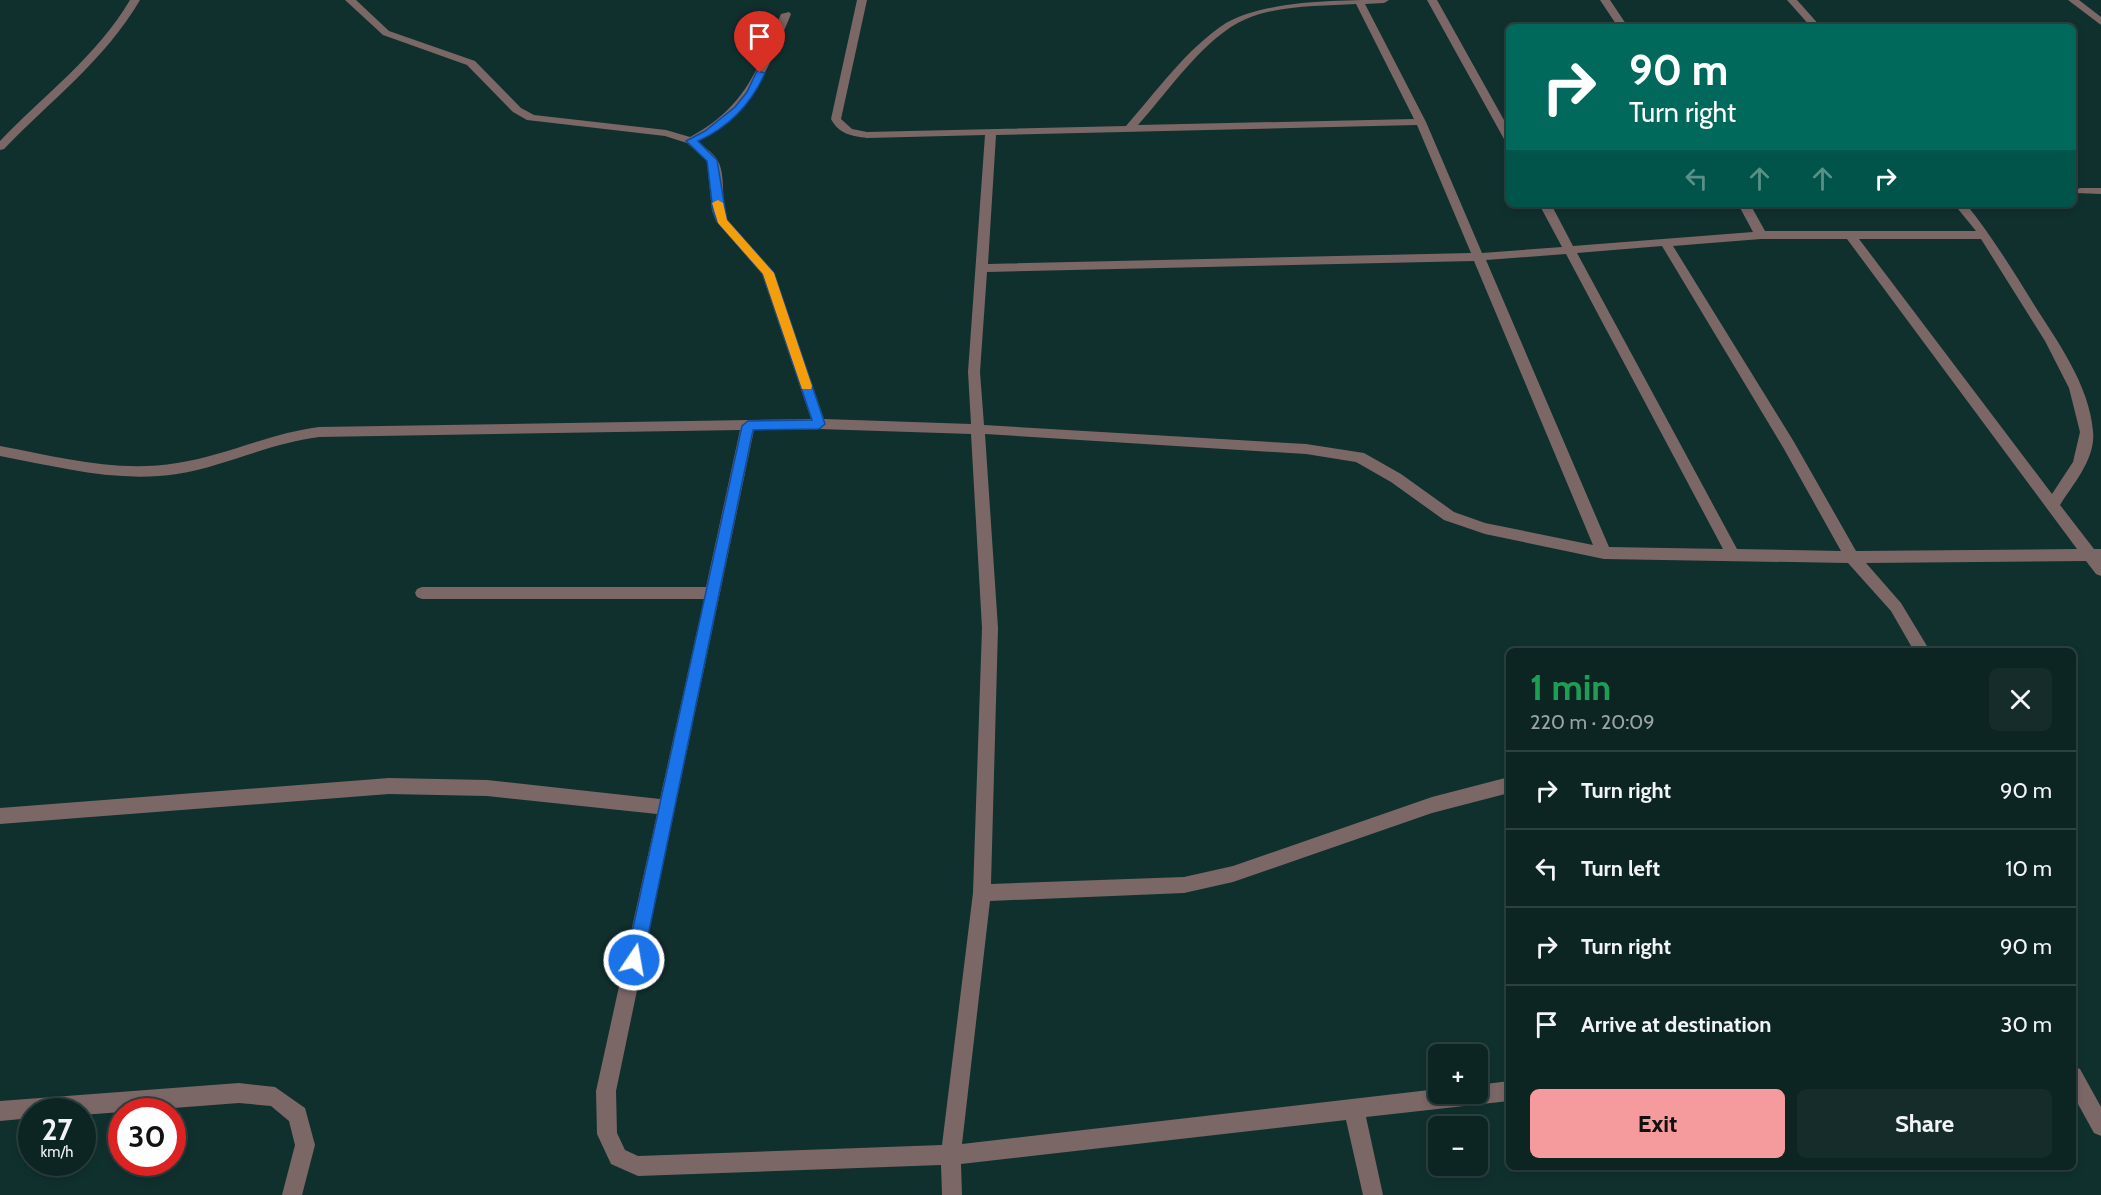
<!DOCTYPE html>
<html lang="en">
<head>
<meta charset="utf-8">
<style>
  :root { --surface:#0c2422; --page:#152c2a; --text:#f1f3f6; --muted:#9aa4a5; --line:#2c4140; --accent:#f59b9d }
  body { margin:0; font-family:Cabin,sans-serif; background:var(--page); color:var(--text); height:100vh; display:flex; flex-direction:column; font-size:22px; white-space:nowrap }
  * { box-sizing:border-box; margin:0 }
  p { font-size:20px; color:var(--muted) }
  .icon { flex:none; width:33px; height:33px; fill:none; stroke:currentColor; stroke-width:2; stroke-linecap:round; stroke-linejoin:round }
  .map { position:relative; flex:1; overflow:hidden }
  .panel { position:absolute; left:1506px; top:648px; width:570px; height:522px; display:flex; flex-direction:column; background:var(--surface); border-radius:9px; box-shadow:0 3px 9px #0003,0 0 0 2px var(--line) }
  .panel>* { flex:none }
  .banner { position:absolute; left:1506px; top:24px; width:570px; height:183px; border-radius:9px; box-shadow:0 3px 9px #0003,0 0 0 2px var(--line); background:#00695c; color:#fff; overflow:hidden }
  .buttons { position:absolute; left:1428px; top:1044px; display:grid; gap:12px }
  .buttons a { display:grid; place-items:center; width:60px; height:60px; border-radius:9px; background:var(--surface); box-shadow:0 3px 9px #0003,0 0 0 2px var(--line); font-size:30px }
  .speed { position:absolute; left:18px; top:1098px; display:flex; gap:12px; font-size:30px; font-weight:700; text-align:center }
  .speed>* { display:grid; place-content:center; width:78px; height:78px; border-radius:50%; background:var(--surface); box-shadow:0 3px 9px #0003,0 0 0 2px var(--line); line-height:1 }
  .speed small { font-size:15px; font-weight:400 }
  .speed .limit { border:9px solid #d22; background:#fff; color:#111 }
  .pin { position:absolute; display:grid; place-items:center; width:51px; height:51px; color:#fff; margin:-62px -26px; border-radius:50% 50% 50% 0; rotate:-45deg; box-shadow:0 0 6px #0007 }
  .pin .icon { rotate:45deg }
  .me { position:absolute; width:66px; margin:-33px; rotate:12deg; stroke-linejoin:round; filter:drop-shadow(0 0 4px #0008) }
  .turn { display:flex; align-items:center; gap:21px; height:126px; padding:0 24px; font-size:27px }
  .turn .icon { width:78px; height:78px; stroke-width:2.5 }
  .turn b { display:block; font-size:42px; line-height:51px }
  .lanes { display:flex; align-items:center; height:57px; padding:0 24px; background:#0003; justify-content:center; gap:30px; direction:ltr }
  .lanes .off { opacity:.35 }
  .round { display:grid; place-items:center; flex:none; width:63px; height:63px; border-radius:9px; background:var(--page) }
  .headline { display:flex; align-items:center; justify-content:space-between; height:102px; padding:0 24px }
  h1 { font-size:36px; font-weight:800; line-height:45px; color:#1e9e55 }
  .cta { display:flex; gap:12px; margin-top:auto; padding:12px 24px }
  .cta a { flex:1; height:69px; border-radius:9px; background:var(--accent); color:#111; font-size:24px; font-weight:800; line-height:69px; text-align:center }
  .cta a+a { background:var(--page); color:var(--text) }
  ul { padding:0; list-style:none }
  li { display:flex; align-items:center; gap:18px; height:78px; padding:0 24px; border-top:2px solid var(--line) }
  li div { flex:1 }
  li b { display:block; font-size:22px }
  li em { font-style:normal }
  .map>svg:first-child { display:block }
  .lines { fill:none; stroke-linecap:round; stroke-linejoin:round }
  .minor { fill:#7c6767; fill-rule:evenodd }
  .route { fill:#1a73e8; stroke:#114b97; stroke-width:1.5 }
  .slow { fill:#f59e0b }
</style>
</head>
<body>
<div class="map">
<svg width="2101" height="1195" viewBox="0 0 2101 1195">
  <rect width="100%" height="100%" fill="#10302e"/>
  <g class="lines">
    <path class="minor" d="M 130,0 L 140,0 C 105,60 51,100 4,149 L 0,150 L 0,141 C 45,94 97,56 130,0 Z
      M 345,0 L 356,0 L 389,31 L 475,61 L 521,108 L 534,115 L 666,130 L 690,137 C 746,107 757,70 781,14 L 789,12 L 791,14 C 768,69 753,111 698,142 C 704,147 712,152 716,158 C 727,172 720,202 727,220 L 774,273 L 824,419 L 971,424 L 968,372 L 985,135 L 867,138 C 851,136 839,134 831,119 L 857,0 L 867,0 L 841,119 L 852,129 L 867,132 L 1126,126 C 1157,91 1186,49 1226,23 C 1267,0 1340,0 1389,0 L 1384,3 L 1365,4 L 1426,122 L 1482,253 L 1562,247 L 1539,204 L 1551,204 L 1573,246 L 1753,232 L 1738,204 L 1750,204 L 1765,231 L 1976,231 L 1954,204 L 1966,204 C 1991,235 2012,269 2033,303 C 2057,341 2089,384 2093,431 C 2096,458 2074,483 2060,505 L 2094,549 L 2101,549 L 2101,576 L 2096,574 L 2086,561 L 1866,563 L 1901,603 L 1930,651 L 1914,651 L 1891,611 L 1848,563 L 1604,559 L 1485,534 L 1444,520 L 1391,482 L 1356,462 L 1306,454 L 985,434 L 998,628 L 991,884 L 1184,877 L 1233,866 L 1432,797 L 1509,777 L 1509,793 L 1432,813 L 1233,882 L 1184,893 L 990,901 L 962,1144 L 1438,1089 L 1438,1094 L 1478,1094 L 1478,1085 L 1509,1081 L 1509,1101 L 1366,1117 L 1383,1195 L 1363,1195 L 1346,1120 L 961,1164 L 962,1195 L 942,1195 L 941,1165 L 638,1176 L 611,1164 L 597,1134 L 596,1091 L 657,814 L 487,796 L 389,794 L 0,824 L 0,808 L 389,778 L 487,780 L 660,799 L 704,599 L 422,599 L 417,597 L 415,593 L 417,589 L 422,587 L 706,587 L 740,430 L 319,437 C 270,443 226,466 177,474 C 117,483 59,467 0,456 L 0,446 C 59,457 117,473 177,463 C 225,456 270,433 319,427 L 811,419 L 762,274 L 716,221 L 712,211 L 707,161 L 687,143 L 665,136 L 527,120 L 513,112 L 467,65 L 383,35 ZM 1356,4 L 1414,119 L 1138,125 C 1168,92 1204,37 1246,19 C 1279,5 1321,6 1356,4 ZM 1417,125 L 1471,253 L 988,264 L 996,135 ZM 1761,239 L 1847,239 L 2077,549 L 1856,551 L 1794,442 L 1673,246 ZM 1859,239 L 1981,239 L 2045,341 L 2069,388 L 2080,432 L 2073,462 L 2052,494 ZM 1662,246 L 1784,449 L 1841,551 L 1737,549 L 1577,253 ZM 1566,254 L 1723,549 L 1609,547 L 1486,260 ZM 1474,261 L 1593,545 L 1485,523 L 1454,512 L 1401,474 L 1364,453 L 1306,444 L 984,425 L 980,372 L 987,272 ZM 819,429 L 971,434 L 982,628 L 973,893 L 942,1145 L 638,1156 L 625,1150 L 617,1133 L 616,1091 L 754,430 Z
      M 1427,0 L 1437,0 L 1509,129 L 1509,142 L 1504,139 Z
      M 1600,0 L 1610,0 L 1628,27 L 1618,27 Z
      M 1787,0 L 1797,0 L 1821,27 L 1811,27 Z
      M 2068,0 L 2079,0 L 2101,17 L 2101,25 Z
      M 2080,188 L 2101,188 L 2101,194 L 2076,193 L 2074,191 Z
      M 2073,1066 L 2080,1069 L 2101,1107 L 2101,1136 L 2094,1133 L 2073,1095 Z
      M 239,1083 L 275,1087 L 305,1108 L 315,1145 L 302,1195 L 282,1195 L 295,1145 L 289,1121 L 271,1106 L 239,1103 L 82,1115 L 82,1112 L 32,1112 L 32,1118 L 0,1121 L 0,1101 Z"/>
  </g>
  <path class="route" d="M 757,71 L 765,73 C 751,104 729,127 698,141 L 717,160 L 727,220 L 774,273 L 825,424 L 819,429 L 753,430 L 643,960 L 640,966 L 634,968 L 628,966 L 626,960 L 742,426 L 748,421 L 812,420 L 763,274 L 717,221 L 713,211 L 707,161 L 686,141 L 705,131 L 735,107 L 747,92 Z"/>
  <path class="slow" d="M 718,200 L 723,203 L 727,220 L 774,273 L 812,386 L 811,389 L 802,389 L 801,386 L 763,274 L 718,223 L 712,203 Z"/>
</svg>
<div class="buttons">
<a>+</a>
<a>−</a>
</div>
<div class="speed"><div>27<small>km/h</small></div><div class="limit">30</div></div>
<div class="pin" style="left:760px;top:73px;background:#d93025"><svg class="icon" aria-label="arrive" viewBox="0 0 24 24"><path d="M6 21V4h12l-3 4 3 4H6"/></svg></div>
<svg class="me" style="left:634px;top:960px" viewBox="-20 -20 40 40"><circle r="17" fill="#1a73e8" stroke="#fff" stroke-width="3"/><path d="M0-11L8 9 0 5-8 9z" fill="#fff"/></svg>
<div class="banner">
<div class="turn"><svg class="icon" aria-label="right" viewBox="0 0 24 24"><path d="M7 20v-9h11M14 6l5 5-5 5"/></svg><div><b>90 m</b>Turn right</div></div>
<div class="lanes"><svg class="icon off" aria-label="left" viewBox="0 0 24 24"><path d="M17 20v-9H6M10 6l-5 5 5 5"/></svg><svg class="icon off" aria-label="ahead" viewBox="0 0 24 24"><path d="M12 20V5M6 11l6-6 6 6"/></svg><svg class="icon off" aria-label="ahead" viewBox="0 0 24 24"><path d="M12 20V5M6 11l6-6 6 6"/></svg><svg class="icon" aria-label="right" viewBox="0 0 24 24"><path d="M7 20v-9h11M14 6l5 5-5 5"/></svg></div>
</div>
<section class="panel">
<div class="headline"><div><h1>1 min</h1><p>220 m · 20:09</p></div><a class="round"><svg class="icon" aria-label="close" viewBox="0 0 24 24"><path d="M6 6l12 12M18 6L6 18"/></svg></a></div>
<ul>
<li><svg class="icon" aria-label="right" viewBox="0 0 24 24"><path d="M7 20v-9h11M14 6l5 5-5 5"/></svg><div><b>Turn right</b></div><em>90 m</em></li>
<li><svg class="icon" aria-label="left" viewBox="0 0 24 24"><path d="M17 20v-9H6M10 6l-5 5 5 5"/></svg><div><b>Turn left</b></div><em>10 m</em></li>
<li><svg class="icon" aria-label="right" viewBox="0 0 24 24"><path d="M7 20v-9h11M14 6l5 5-5 5"/></svg><div><b>Turn right</b></div><em>90 m</em></li>
<li><svg class="icon" aria-label="arrive" viewBox="0 0 24 24"><path d="M6 21V4h12l-3 4 3 4H6"/></svg><div><b>Arrive at destination</b></div><em>30 m</em></li>
</ul>
<div class="cta"><a>Exit</a><a>Share</a></div>
</section>
</div>
</body>
</html>
